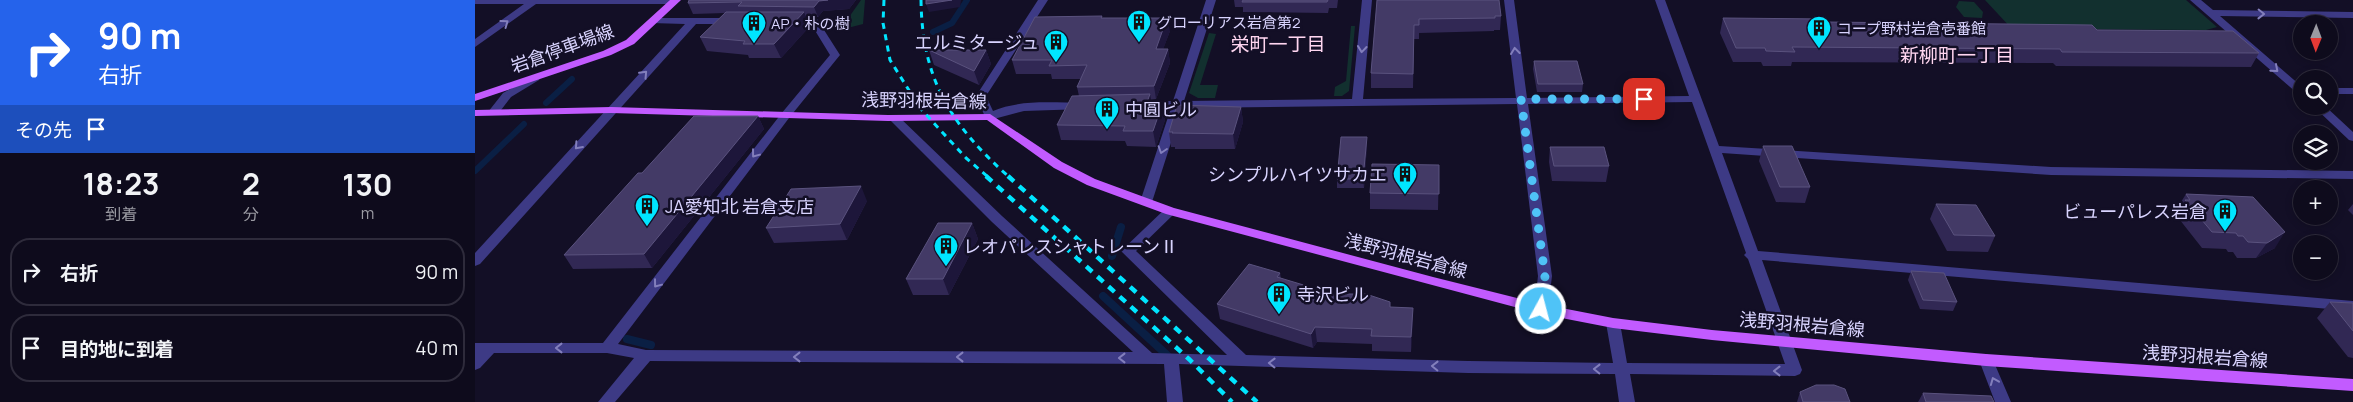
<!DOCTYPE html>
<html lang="ja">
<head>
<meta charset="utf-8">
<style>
  :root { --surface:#0e0b1c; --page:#171425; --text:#f1f3f6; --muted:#9b9ba3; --line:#2e2b3b }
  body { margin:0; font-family:Manrope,"Noto Sans JP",sans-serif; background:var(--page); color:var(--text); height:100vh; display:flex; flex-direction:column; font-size:19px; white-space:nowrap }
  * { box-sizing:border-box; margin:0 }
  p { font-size:16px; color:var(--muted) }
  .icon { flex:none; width:28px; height:28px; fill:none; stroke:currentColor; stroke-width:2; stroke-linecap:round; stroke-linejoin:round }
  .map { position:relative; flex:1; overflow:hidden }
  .sheet { display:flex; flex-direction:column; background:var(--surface); width:475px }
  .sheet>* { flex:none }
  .top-card { background:#2563eb; color:#fff; overflow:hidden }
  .needle { width:32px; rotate:181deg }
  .buttons { position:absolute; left:1818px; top:15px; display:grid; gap:10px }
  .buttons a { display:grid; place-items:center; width:45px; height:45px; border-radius:50%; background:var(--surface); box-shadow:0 2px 8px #0003,0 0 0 1px var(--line); font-size:25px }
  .pin { position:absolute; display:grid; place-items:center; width:42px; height:42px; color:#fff; margin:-21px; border-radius:10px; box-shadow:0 2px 8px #0006 }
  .me { position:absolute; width:55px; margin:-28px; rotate:7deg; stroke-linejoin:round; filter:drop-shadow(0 0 4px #0008) }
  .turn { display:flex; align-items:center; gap:18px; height:105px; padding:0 15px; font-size:22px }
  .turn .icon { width:65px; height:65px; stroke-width:2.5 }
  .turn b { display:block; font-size:35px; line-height:42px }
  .then { display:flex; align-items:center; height:48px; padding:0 15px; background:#0003; gap:10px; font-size:19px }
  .eta { display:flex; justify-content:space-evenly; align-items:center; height:85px; text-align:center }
  .eta b { font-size:30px; font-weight:700; line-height:35px }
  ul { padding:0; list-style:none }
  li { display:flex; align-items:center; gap:15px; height:68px; margin:0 10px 8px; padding:0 5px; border:2px solid var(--line); border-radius:20px }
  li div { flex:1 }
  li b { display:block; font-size:19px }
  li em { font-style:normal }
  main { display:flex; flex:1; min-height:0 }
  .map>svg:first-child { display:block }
  .green { fill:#12302f }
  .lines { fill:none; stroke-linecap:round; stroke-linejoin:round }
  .stream-far1 { stroke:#0a1f44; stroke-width:6 }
  .stream { stroke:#0a1f44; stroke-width:8 }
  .minor { fill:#3d3a85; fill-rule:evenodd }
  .major { fill:#c25bff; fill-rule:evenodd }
  .rail-far1 { stroke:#00e5ff; stroke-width:3; stroke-dasharray:6 5.5; stroke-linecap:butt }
  .rail { stroke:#00e5ff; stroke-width:4.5; stroke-dasharray:8 7; stroke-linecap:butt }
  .wall { fill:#312854 }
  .shaded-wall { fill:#1d163a }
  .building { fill:#433a66; stroke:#5a527e }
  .oneway { stroke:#837fbc }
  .route { stroke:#4fc3f7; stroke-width:9; stroke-dasharray:0 16.2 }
  .labels { text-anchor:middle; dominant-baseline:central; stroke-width:5; stroke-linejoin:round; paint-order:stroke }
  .far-poi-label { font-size:15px; fill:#d9d4ff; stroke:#130f26; text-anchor:start }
  .poi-label { font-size:18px; fill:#d9d4ff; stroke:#130f26; text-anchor:start }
  .street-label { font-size:18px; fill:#d9d4ff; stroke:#130f26 }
  .neighbourhood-label { font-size:19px; fill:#ffd6f0; stroke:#130f26 }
</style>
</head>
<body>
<main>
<section class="sheet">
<div class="top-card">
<div class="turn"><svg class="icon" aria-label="right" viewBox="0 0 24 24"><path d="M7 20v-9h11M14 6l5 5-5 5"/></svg><div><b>90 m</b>右折</div></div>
<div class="then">その先<svg class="icon" aria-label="arrive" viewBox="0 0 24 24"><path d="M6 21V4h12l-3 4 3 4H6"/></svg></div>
</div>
<div class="eta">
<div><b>18:23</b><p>到着</p></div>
<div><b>2</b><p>分</p></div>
<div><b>130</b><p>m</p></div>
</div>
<ul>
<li><svg class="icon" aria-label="right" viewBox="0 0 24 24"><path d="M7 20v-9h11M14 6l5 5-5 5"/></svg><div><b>右折</b></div><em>90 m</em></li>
<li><svg class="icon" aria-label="arrive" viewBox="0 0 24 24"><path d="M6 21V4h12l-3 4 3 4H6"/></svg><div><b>目的地に到着</b></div><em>40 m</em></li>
</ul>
</section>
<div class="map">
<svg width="1878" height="402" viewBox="0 0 1878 402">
  <rect width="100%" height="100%" fill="#130f26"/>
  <path class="green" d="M 386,0 L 390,0 L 388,24 L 365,30 Z
    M 1510,0 L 1711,0 L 1742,27 L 1731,30 L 1537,29 Z
    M 1484,1 L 1499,2 L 1508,12 L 1507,18 L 1489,17 L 1481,7 Z
    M 876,26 L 880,26 L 874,91 L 867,96 L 859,96 L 860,87 L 871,81 Z
    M 734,33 L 741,34 L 725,85 L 743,85 L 740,98 L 723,98 L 714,93 Z"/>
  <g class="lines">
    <path class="stream-far1" d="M 458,32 L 477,23 L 492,0
      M 71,103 L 97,79
      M 0,171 L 49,124"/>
    <path class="stream" d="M 637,256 L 646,227
      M 628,296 L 692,355
      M 152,339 L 176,345"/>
    <path class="minor" d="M 0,0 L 204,0 L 205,1 L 200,4 L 61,4 L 0,47 L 0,39 L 49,4 L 0,4 Z
      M 563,0 L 573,0 L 511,96 L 518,111 C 546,99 579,103 609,103 L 615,106 L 609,109 L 549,111 L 515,120 L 511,119 L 501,96 Z
      M 731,0 L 741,0 L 709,101 L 877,99 L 887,0 L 897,0 L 888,99 L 1041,98 L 1029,0 L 1039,0 L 1052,98 L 1214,96 L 1180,0 L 1190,0 L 1244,146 L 1576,167 L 1878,171 L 1878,179 L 1576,175 L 1247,153 L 1283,251 L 1878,301 L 1878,311 L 1287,260 L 1327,370 L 1325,374 L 1320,376 L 1155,374 L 1160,402 L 1144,402 L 1140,374 L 993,373 L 704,364 L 708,402 L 692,402 L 689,364 L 175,361 L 140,402 L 123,402 L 159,358 L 132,353 L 19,353 L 5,368 L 0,370 L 0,343 L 128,343 L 306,114 L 355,55 L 336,24 L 314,23 L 314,19 L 317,18 L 342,19 L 365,55 L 314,118 L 143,344 L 171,350 L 658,352 L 517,222 L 413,118 L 415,116 L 423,116 L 527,216 L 677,353 L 752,355 L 646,251 L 691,208 L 695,207 L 701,211 L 699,214 L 661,251 L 771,355 L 993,361 L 1138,363 L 1131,323 L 1133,319 L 1143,319 L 1145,323 L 1152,363 L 1310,364 L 1273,259 L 1269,255 L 1271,253 L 1217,102 L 1053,104 L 1077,276 L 1073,309 L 1071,313 L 1061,313 L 1059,309 L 1063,276 L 1042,104 L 707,108 L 677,202 L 675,205 L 667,205 L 665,202 L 696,108 L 661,108 L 655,105 L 661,102 L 698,101 Z
      M 1715,0 L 1726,0 L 1738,10 L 1878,12 L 1878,18 L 1745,16 L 1826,86 L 1826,94 L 1822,93 Z
      M 179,18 L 257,18 L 262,21 L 257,24 L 221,24 L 5,264 L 0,266 L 0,253 L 210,24 L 176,23 L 176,19 Z
      M 60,75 L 65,78 L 64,80 L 36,97 L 23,114 L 15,114 L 13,112 L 28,93 Z
      M 1854,88 L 1878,88 L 1878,94 L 1854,94 Z
      M 1838,106 L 1850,106 L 1878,132 L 1878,141 L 1874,140 Z
      M 1511,354 L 1516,356 L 1518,360 L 1536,402 L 1520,402 L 1504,360 L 1506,356 Z"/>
    <path class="major" d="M 195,0 L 206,0 L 159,44 L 136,55 L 0,101 L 0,94 L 128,51 L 151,40 Z
      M 136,107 L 413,115 L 515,114 L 587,162 L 620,179 L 699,208 L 958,277 L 1066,304 L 1138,318 L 1237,330 L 1511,354 L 1878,379 L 1878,391 L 1511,366 L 1237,340 L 1138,328 L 1066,314 L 691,214 L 612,185 L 579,168 L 512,120 L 413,121 L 136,113 L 0,116 L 0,110 Z"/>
    <path class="rail-far1" d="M 409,0 L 408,23 L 415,60 L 445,108 L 491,158 L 513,177
      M 446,0 C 447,80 476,125 534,177"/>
    <path class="rail" d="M 511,176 L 715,360 L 757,402
      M 533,176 L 782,402"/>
  </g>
  <path class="wall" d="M 381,0 L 374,9 L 348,11 L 343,17 L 331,17 L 335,26 L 306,58 L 274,58 L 273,55 L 232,51 L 225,37 L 250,13 L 218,14 L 213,3 Z
    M 759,0 L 863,0 L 862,8 L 854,8 L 853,13 L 768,12 L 768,7 L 760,7 Z
    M 902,0 L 1026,16 L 1025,30 L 1019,30 L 1019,31 L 944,33 L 944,39 L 939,39 L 938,88 L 896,88 L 896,73 Z
    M 627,16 L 627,18 L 695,31 L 688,49 L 693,49 L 695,63 L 681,99 L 676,100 L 677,105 L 687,105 L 690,120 L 681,147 L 652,146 L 650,141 L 586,140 L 582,125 L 604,96 L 602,87 L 606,79 L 577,79 L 576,74 L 541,74 L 537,60 Z
    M 1248,18 L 1352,22 L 1622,30 L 1784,53 L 1776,67 L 1581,66 L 1578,63 L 1317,62 L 1316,66 L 1288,66 L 1286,62 L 1258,62 L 1245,33 Z
    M 454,50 L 511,50 L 516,64 L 504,85 L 459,65 Z
    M 1059,61 L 1108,84 L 1107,92 L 1062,92 L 1058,69 Z
    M 766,107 L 768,122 L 760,149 L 700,149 L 700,147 L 696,147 L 694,132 Z
    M 283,116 L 289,129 L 177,268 L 98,269 L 89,255 L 167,173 Z
    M 892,145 L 889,188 L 862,188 L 862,179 Z
    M 1288,146 L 1335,187 L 1330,203 L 1301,202 L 1284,161 Z
    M 1075,147 L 1134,166 L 1131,182 L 1077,181 L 1074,162 Z
    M 964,165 L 963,210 L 895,209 L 895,193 Z
    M 1711,194 L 1778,197 L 1800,248 L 1781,258 L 1762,258 L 1758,252 L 1753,252 L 1751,249 L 1727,248 L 1701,215 L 1703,212 L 1701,210 Z
    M 392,201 L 372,240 L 299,243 L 291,228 Z
    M 1461,204 L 1520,236 L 1513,252 L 1472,251 L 1455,219 Z
    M 1878,204 L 1878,215 L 1873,210 Z
    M 497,223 L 503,239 L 474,295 L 438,295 L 431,279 Z
    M 1436,271 L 1482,302 L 1478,311 L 1445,309 L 1433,280 Z
    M 805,273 L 806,279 L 865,296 L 915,307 L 938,308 L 936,352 L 897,351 L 897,344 L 842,342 L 838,348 L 745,319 L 742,304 Z
    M 1855,302 L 1878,303 L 1878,358 L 1873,357 L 1842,318 Z
    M 1325,392 L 1375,402 L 1322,402 Z
    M 1448,393 L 1519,402 L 1443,402 Z"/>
  <path class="shaded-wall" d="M 353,0 L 381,0 L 374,9 L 348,11 L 343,17 L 339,7 L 344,1 Z
    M 477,0 L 486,0 L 485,7 L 454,12 L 451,4 Z
    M 329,12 L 335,26 L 306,58 L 299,44 Z
    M 692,18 L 695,31 L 683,63 L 681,49 Z
    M 693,49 L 695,63 L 681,99 L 679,86 Z
    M 511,50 L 516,64 L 504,85 L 499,71 Z
    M 675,94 L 678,109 L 671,105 Z
    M 687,105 L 690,120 L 681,147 L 678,131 Z
    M 766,107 L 768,122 L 760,149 L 758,134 Z
    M 283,116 L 289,129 L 177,268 L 169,254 Z
    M 892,137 L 892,145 L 889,188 L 888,179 Z
    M 386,186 L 392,201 L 372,240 L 365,224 Z
    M 497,223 L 503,239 L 474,295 L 468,279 Z
    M 1810,232 L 1800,248 L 1781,258 L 1792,243 Z
    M 938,308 L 938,323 L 936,352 L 936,337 Z
    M 840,327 L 842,342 L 838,348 L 836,334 Z"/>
  <path class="building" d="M 214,0 L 353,0 L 344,1 L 339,7 L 263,6 L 267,2 L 213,3 Z
    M 451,0 L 477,0 L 451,4 Z
    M 768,0 L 853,0 L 852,2 L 767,2 Z
    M 902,0 L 1024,0 L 1026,16 L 1020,16 L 1020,18 L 944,19 L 944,25 L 939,25 L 938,74 L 896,73 Z
    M 251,12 L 329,12 L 299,44 L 268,44 L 270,41 L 225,37 Z
    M 627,16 L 626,18 L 692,18 L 681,49 L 693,49 L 679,86 L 602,87 L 612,65 L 574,66 L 577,60 L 537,60 L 560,17 Z
    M 1248,18 L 1350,19 L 1352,22 L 1617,25 L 1622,30 L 1758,31 L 1784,53 L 1587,52 L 1585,49 L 1317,47 L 1320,52 L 1291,51 L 1290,48 L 1261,48 Z
    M 454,50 L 511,50 L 499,71 Z
    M 1059,61 L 1102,61 L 1108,84 L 1063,84 Z
    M 675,94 L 671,105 L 687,105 L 678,131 L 648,131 L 650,126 L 582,125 L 597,96 Z
    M 702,105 L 766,107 L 758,134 L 697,133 L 698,132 L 694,132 Z
    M 219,116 L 283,116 L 169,254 L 89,255 L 163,173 L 167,173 Z
    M 866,137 L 892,137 L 888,179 L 862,179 Z
    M 1288,146 L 1317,146 L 1335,187 L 1305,187 Z
    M 1075,147 L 1129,147 L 1134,166 L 1079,166 Z
    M 897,164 L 964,165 L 964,194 L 895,193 Z
    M 386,186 L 365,224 L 291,228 L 316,189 Z
    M 1711,194 L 1778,197 L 1810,232 L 1792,243 L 1773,242 L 1768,236 L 1763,236 L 1761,233 L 1737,232 L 1710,200 L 1715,200 Z
    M 1461,204 L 1501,205 L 1520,236 L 1479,235 Z
    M 463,223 L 497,223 L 468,279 L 431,279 Z
    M 774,264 L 805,273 L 802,277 L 865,296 L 865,294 L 891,294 L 915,302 L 915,307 L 938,308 L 936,337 L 896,336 L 897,329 L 840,327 L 836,334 L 742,304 Z
    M 1436,271 L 1469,273 L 1482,302 L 1448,300 Z
    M 1855,302 L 1878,303 L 1878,331 Z
    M 1341,385 L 1359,385 L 1370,389 L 1375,402 L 1328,402 L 1325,392 Z
    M 1448,393 L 1516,396 L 1519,402 L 1451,402 Z"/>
  <defs><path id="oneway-chevron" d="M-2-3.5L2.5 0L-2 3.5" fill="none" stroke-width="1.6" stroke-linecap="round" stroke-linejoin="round" transform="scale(1.25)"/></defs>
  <g class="oneway">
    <use href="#oneway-chevron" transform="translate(1786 14) rotate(1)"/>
    <use href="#oneway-chevron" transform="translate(30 23) rotate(-36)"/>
    <use href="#oneway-chevron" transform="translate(887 49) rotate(96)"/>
    <use href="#oneway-chevron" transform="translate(1040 51) rotate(-97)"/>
    <use href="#oneway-chevron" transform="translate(1800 69) rotate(41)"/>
    <use href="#oneway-chevron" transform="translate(169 74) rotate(-47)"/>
    <use href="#oneway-chevron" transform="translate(103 146) rotate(132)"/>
    <use href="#oneway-chevron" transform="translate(687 150) rotate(108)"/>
    <use href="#oneway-chevron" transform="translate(280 154) rotate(127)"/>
    <use href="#oneway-chevron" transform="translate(182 284) rotate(127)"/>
    <use href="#oneway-chevron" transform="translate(84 348) rotate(-180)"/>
    <use href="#oneway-chevron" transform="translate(322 357) rotate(-180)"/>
    <use href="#oneway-chevron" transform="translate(485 357) rotate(-180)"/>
    <use href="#oneway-chevron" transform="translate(647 358) rotate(-180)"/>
    <use href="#oneway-chevron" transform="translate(797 363) rotate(-179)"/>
    <use href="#oneway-chevron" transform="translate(960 366) rotate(-179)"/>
    <use href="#oneway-chevron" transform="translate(1122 369) rotate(-179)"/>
    <use href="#oneway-chevron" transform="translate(1302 371) rotate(-180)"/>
    <use href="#oneway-chevron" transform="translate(1519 381) rotate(-112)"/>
  </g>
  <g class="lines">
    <path class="route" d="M 1066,309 L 1070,276 L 1046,99 L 1169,99"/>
  </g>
  <defs>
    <symbol id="building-pin" viewBox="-11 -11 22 30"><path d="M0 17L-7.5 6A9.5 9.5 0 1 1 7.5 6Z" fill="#00e5ff" stroke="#130f26"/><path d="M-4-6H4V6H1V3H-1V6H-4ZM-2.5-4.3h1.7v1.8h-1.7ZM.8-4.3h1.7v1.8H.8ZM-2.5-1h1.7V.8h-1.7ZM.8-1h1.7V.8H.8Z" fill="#111"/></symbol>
  </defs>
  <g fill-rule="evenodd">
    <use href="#building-pin" x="650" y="8" width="28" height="38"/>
    <use href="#building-pin" x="265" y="9" width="28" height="38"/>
    <use href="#building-pin" x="1330" y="14" width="28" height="38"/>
    <use href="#building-pin" x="567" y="28" width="28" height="38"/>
    <use href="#building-pin" x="618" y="95" width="28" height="38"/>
    <use href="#building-pin" x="916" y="160" width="28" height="38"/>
    <use href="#building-pin" x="158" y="192" width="28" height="38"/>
    <use href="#building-pin" x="1736" y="197" width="28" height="38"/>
    <use href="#building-pin" x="457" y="232" width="28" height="38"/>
    <use href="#building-pin" x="790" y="280" width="28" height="38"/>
  </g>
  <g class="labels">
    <g class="far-poi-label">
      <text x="682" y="22">グローリアス岩倉第2</text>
      <text x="296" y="23">AP・朴の樹</text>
      <text x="1362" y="28">コープ野村岩倉壱番館</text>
    </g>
    <g class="poi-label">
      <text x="564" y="42" text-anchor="end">エルミタージュ</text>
      <text x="650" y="109">中圓ビル</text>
      <text x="912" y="174" text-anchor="end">シンプルハイツサカエ</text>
      <text x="190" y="206">JA愛知北 岩倉支店</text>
      <text x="1732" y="211" text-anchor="end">ビューパレス岩倉</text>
      <text x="488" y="246">レオパレスシャトレーンⅡ</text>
      <text x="822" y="294">寺沢ビル</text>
    </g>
    <g class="street-label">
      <text transform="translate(87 48) rotate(-20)">岩倉停車場線</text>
      <text transform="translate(449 100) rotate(1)">浅野羽根岩倉線</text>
      <text transform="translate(931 255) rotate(15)">浅野羽根岩倉線</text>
      <text transform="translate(1327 324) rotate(5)">浅野羽根岩倉線</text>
      <text transform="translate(1730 356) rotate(4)">浅野羽根岩倉線</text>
    </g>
    <g class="neighbourhood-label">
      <text x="803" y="44">栄町一丁目</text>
      <text x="1482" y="55">新柳町一丁目</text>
    </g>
  </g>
</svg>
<div class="buttons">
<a><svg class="needle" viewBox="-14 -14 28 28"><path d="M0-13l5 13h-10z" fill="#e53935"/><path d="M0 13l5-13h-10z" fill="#9b9ba3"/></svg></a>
<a><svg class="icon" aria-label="search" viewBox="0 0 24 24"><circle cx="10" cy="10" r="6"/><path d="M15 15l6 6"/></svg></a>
<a><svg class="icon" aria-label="layers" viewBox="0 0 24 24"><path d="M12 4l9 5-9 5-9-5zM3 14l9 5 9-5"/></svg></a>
<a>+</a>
<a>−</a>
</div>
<div class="pin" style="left:1169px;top:99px;background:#d93025"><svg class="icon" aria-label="arrive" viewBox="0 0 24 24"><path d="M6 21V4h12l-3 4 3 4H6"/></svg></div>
<svg class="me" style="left:1066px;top:309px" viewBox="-20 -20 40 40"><circle r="17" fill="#4fc3f7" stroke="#fff" stroke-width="3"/><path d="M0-11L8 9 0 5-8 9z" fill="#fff"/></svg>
</div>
</main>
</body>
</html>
